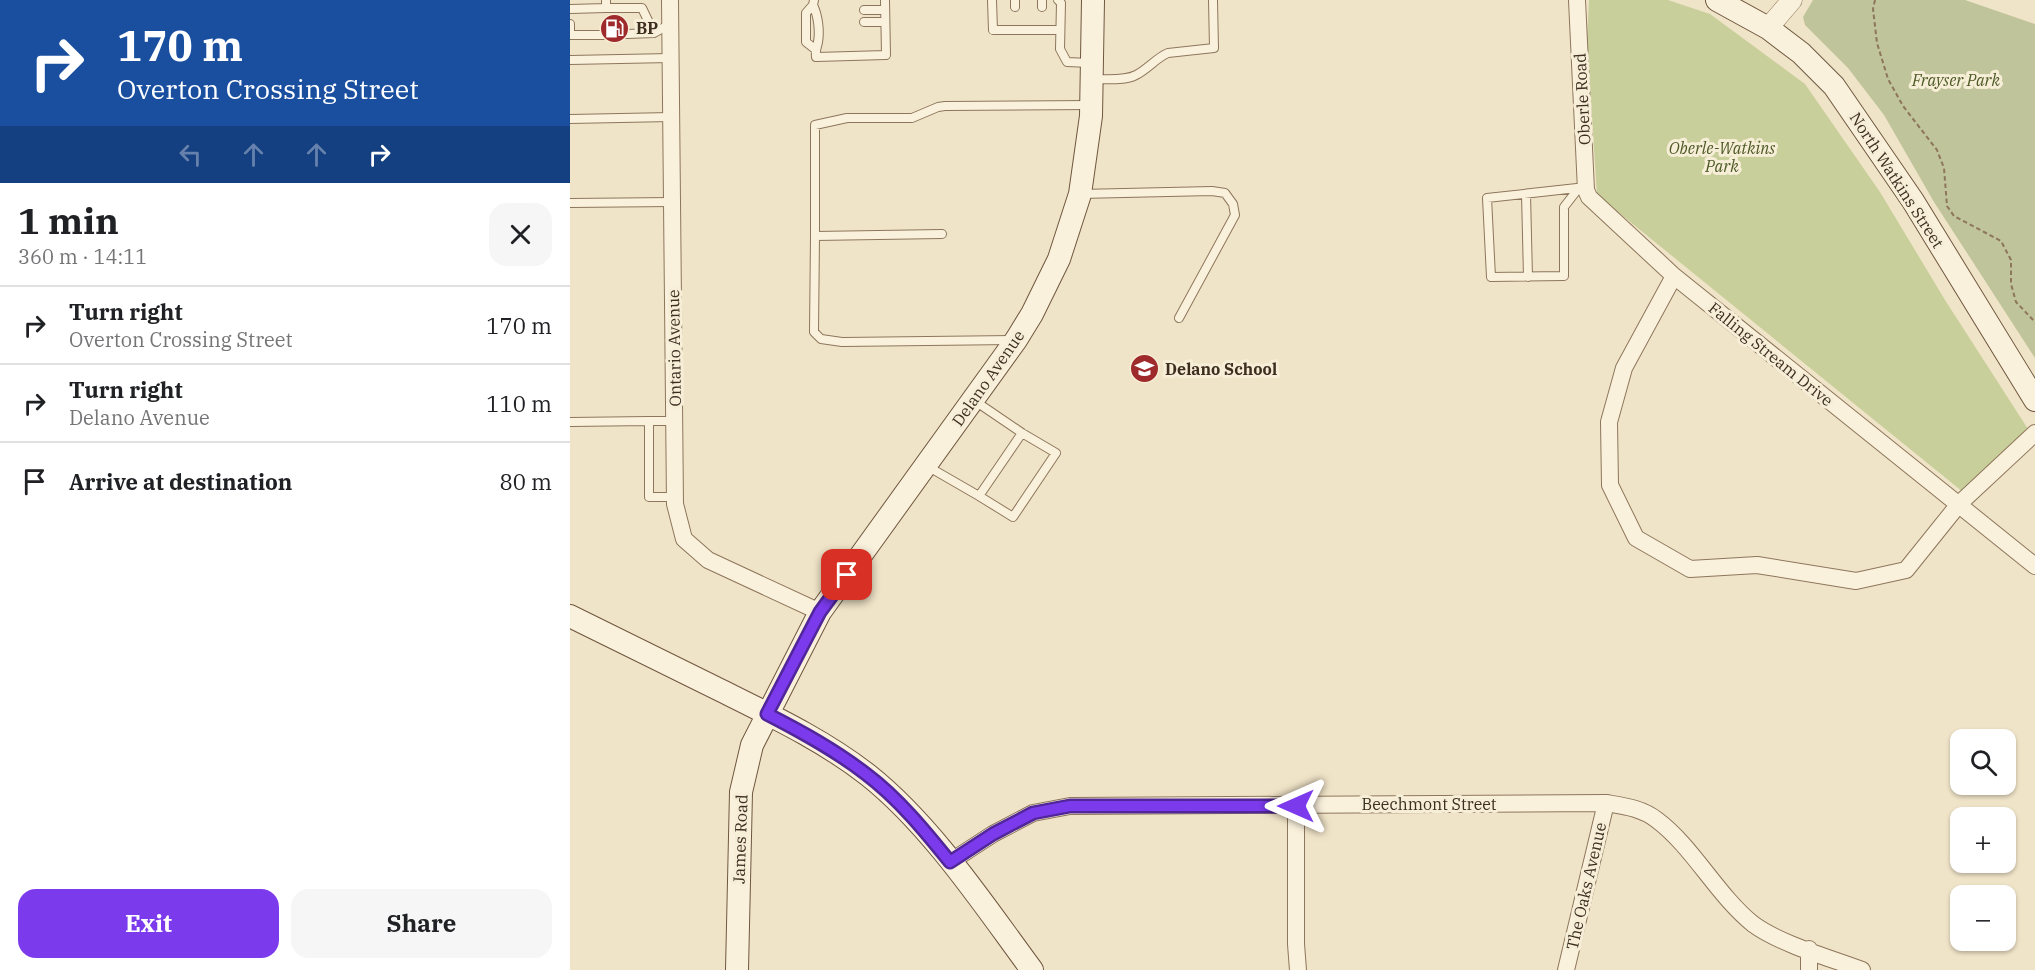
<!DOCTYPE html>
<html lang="en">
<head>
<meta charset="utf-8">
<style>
  :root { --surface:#fff; --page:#f6f6f6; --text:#202124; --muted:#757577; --line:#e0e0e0; --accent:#7c3aed }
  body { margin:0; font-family:"IBM Plex Serif",serif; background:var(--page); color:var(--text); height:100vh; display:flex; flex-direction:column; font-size:22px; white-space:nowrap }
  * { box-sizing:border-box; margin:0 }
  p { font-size:20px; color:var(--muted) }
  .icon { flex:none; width:33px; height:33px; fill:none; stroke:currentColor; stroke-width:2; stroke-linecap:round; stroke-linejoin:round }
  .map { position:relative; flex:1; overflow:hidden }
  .sheet { display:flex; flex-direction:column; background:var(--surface); width:570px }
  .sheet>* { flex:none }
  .guide { background:#1a4fa0; color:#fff; overflow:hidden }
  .tools { position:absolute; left:1380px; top:729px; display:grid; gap:12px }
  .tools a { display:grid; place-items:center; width:66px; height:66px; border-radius:12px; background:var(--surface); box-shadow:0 2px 4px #0004; font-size:30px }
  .pin { position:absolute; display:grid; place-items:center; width:51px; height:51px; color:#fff; margin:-26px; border-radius:12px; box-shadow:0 3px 9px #0006 }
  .me { position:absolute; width:66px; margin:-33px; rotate:270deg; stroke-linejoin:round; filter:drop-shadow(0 0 4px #0008) }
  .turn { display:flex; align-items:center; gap:21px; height:126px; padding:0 18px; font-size:27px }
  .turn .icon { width:78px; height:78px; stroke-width:2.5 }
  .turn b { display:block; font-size:42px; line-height:51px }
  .lanes { display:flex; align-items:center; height:57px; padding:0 18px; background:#0003; justify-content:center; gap:30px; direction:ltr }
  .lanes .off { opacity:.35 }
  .round { display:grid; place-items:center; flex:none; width:63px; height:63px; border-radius:18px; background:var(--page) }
  .head { display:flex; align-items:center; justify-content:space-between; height:102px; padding:0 18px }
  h1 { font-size:36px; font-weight:700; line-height:45px }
  .primary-button { display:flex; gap:12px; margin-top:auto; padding:12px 18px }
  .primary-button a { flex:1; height:69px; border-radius:18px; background:var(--accent); color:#fff; font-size:24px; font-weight:700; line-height:69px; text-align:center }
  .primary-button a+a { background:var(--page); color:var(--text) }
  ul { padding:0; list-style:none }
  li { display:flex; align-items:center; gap:18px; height:78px; padding:0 18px; border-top:2px solid var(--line) }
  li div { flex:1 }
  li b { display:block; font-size:22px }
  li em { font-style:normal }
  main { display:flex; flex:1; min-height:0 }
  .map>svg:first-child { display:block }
  .green { fill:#c9cf9b }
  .cemetery { fill:#bfc49a }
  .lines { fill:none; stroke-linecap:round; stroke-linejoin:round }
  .service-casing { stroke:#8d765c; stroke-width:10 }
  .minor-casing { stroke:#8d765c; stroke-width:18 }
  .tertiary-casing { stroke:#8d765c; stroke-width:21 }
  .secondary-casing { stroke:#6f573f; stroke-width:24 }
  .path { stroke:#8d765c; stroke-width:2; stroke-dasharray:4.5 3; stroke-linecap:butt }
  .service { stroke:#faf1dc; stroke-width:8 }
  .minor { stroke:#faf1dc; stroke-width:16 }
  .tertiary { stroke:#faf1dc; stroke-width:20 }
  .secondary { stroke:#faf1dc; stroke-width:22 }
  .route-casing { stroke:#51269a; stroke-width:15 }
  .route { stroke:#7c3aed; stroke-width:10 }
  .labels { text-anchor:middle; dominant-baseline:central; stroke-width:6; stroke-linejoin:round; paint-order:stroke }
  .poi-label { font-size:16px; font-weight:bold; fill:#3d2e20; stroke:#f7eed8; text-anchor:start }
  .park-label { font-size:16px; font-style:italic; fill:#4d5a26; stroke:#f7eed8 }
  .street-label { font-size:16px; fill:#3d2e20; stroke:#f7eed8 }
</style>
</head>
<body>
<main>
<section class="sheet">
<div class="guide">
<div class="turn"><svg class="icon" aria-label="right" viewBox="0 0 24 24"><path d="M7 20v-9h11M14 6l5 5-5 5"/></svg><div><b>170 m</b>Overton Crossing Street</div></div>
<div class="lanes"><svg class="icon off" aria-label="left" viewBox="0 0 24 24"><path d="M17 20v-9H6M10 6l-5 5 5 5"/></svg><svg class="icon off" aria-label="ahead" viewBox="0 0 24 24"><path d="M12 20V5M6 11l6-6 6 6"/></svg><svg class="icon off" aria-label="ahead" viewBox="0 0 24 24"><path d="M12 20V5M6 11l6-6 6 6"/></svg><svg class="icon" aria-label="right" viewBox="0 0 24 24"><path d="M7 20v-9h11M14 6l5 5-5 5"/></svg></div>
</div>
<div class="head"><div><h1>1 min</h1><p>360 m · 14:11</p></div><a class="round"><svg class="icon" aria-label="close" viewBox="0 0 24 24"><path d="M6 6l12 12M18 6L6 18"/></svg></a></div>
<ul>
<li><svg class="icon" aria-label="right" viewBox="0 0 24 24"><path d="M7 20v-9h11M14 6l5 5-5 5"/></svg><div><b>Turn right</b><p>Overton Crossing Street</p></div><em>170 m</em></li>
<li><svg class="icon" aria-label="right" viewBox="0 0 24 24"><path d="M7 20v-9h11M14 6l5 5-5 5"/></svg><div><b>Turn right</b><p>Delano Avenue</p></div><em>110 m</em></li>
<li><svg class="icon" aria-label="arrive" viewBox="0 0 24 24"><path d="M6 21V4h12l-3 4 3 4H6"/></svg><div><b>Arrive at destination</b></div><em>80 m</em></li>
</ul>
<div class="primary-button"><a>Exit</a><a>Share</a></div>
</section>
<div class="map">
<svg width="1465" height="970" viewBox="0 0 1465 970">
  <rect width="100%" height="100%" fill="#f0e4c8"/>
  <path class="green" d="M 1019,0 L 1098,0 L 1140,14 L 1235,84 L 1310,192 L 1375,300 L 1458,429 L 1393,492 L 1027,195 L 1017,40 Z"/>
  <path class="cemetery" d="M 1243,0 L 1395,0 L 1465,24 L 1465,358 L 1364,202 L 1314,115 L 1278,68 L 1235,25 L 1233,17 Z"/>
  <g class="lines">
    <defs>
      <path id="service" d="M 36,0 L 36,8 L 72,8 L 84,33
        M 244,0 L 243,5 C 248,15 250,31 248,42 C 247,48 245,50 246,57 L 316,55 L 315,0
        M 422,0 L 423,30 L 490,30
        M 488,0 L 491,3 L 490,49 L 497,62 L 520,63
        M 243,5 L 236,13 L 236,42 L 245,49
        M 445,7 L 445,0
        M 472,7 L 472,0
        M 0,9 L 36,8
        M 294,10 L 315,10
        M 294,22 L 315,22
        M 0,24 L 0,35 L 34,35
        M 57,34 L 84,33 L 100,24
        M 0,60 L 101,58
        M 523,79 C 536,79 555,81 566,75 C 578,69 586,58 598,53 L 644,48 L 643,0
        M 0,119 L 101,117
        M 1008,189 L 994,207 L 994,276 L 921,277 L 917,198 L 1016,187
        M 510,194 L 642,191 L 655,193 L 663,204 L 665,215 L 609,318
        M 956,194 L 958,277
        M 0,203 L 102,202
        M 372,234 L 245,236 L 244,332 L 251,339 L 272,342 L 443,340
        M 245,236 L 245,125 L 277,118 L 342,118 L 368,107 L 375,106 L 521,105
        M 105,421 L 79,421 L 79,497 L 105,497
        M 0,422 L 79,421
        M 357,466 L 409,496 L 452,433 L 405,401
        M 409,496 L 443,517 L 486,453 L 452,433"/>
      <path id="minor" d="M 100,0 L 105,504 L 114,539 L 138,560 L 250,612
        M 1007,0 L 1016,190 L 1019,197 L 1104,276 L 1465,566
        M 1104,276 L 1054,368 L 1039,422 L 1040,485 L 1066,538 L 1120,569 L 1187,565 L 1286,581 L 1336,570 L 1389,504 L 1465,433
        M 726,805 L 726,944 L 728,970
        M 380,862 L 423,834 L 463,813 L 500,806 L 1036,803 C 1054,806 1072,808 1087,820 C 1123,847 1147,895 1183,924 C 1210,944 1260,958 1292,970
        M 1239,949 L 1239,970
        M 996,970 L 1036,803"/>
      <path id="tertiary" d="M 1198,28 L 1222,0"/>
      <path id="secondary" d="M 1147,0 L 1198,28 L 1231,53 L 1264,86 L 1343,201 L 1465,400
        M 0,616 C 51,641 101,666 152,691 C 202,716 253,740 298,775 C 361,825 414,905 462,970
        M 167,970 L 171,792 L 182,745 L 250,612 L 446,340 L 462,314 L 489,259 L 510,194 L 521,116 L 523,0"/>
    </defs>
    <use href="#service" class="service-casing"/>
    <use href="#minor" class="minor-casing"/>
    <use href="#tertiary" class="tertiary-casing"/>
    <use href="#secondary" class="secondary-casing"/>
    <path class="path" d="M 1305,0 L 1303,9 L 1307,43 L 1318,79 L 1333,106 L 1367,150 L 1374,168 L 1377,206 L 1384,216 L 1431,241 L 1441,260 L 1441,284 L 1446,302 L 1465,322"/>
    <use href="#service" class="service"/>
    <use href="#minor" class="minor"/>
    <use href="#tertiary" class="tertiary"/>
    <use href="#secondary" class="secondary"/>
  </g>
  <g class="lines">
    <defs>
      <path id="route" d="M 277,575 L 250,612 L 197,714 C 232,732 265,750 296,774 C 328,798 355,831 380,862 L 423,834 L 463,813 L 500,806 L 726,806"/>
    </defs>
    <use href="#route" class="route-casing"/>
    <use href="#route" class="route"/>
  </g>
  <defs>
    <symbol id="fuel-disc" viewBox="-11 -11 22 22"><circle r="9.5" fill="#9e2a2b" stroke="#f7eed8"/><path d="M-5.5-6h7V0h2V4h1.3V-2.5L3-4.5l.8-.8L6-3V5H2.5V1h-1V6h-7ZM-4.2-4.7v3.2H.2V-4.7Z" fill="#fff"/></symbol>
    <symbol id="school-disc" viewBox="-11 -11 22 22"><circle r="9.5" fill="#9e2a2b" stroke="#f7eed8"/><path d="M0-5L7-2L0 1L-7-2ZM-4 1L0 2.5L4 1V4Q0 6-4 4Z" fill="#fff"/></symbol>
  </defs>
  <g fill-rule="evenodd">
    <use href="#fuel-disc" x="28" y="12" width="33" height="33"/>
    <use href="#school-disc" x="558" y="352" width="33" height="33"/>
  </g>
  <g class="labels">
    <g class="poi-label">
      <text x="66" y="28">BP</text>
      <text x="595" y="369">Delano School</text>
    </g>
    <g class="park-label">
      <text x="1386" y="80">Frayser Park</text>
      <text x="1152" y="148">Oberle-Watkins<tspan x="1152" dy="18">Park</tspan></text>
    </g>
    <g class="street-label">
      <text transform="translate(1012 99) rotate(-93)">Oberle Road</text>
      <text transform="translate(1327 180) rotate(57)">North Watkins Street</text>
      <text transform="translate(104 348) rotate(-91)">Ontario Avenue</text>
      <text transform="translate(1201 354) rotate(39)">Falling Stream Drive</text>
      <text transform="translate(418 378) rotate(-55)">Delano Avenue</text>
      <text x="859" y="804">Beechmont Street</text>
      <text transform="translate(170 839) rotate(-88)">James Road</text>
      <text transform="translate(1016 886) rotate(-77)">The Oaks Avenue</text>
    </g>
  </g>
</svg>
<div class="tools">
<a><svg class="icon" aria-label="search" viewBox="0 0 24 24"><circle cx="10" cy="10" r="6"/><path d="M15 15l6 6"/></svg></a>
<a>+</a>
<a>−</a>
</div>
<div class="pin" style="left:277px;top:575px;background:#d93025"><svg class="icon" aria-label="arrive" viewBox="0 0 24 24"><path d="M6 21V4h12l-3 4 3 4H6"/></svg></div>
<svg class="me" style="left:726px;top:806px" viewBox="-20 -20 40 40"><path d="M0-17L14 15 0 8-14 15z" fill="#7c3aed" stroke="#fff" stroke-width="4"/></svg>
</div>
</main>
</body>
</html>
